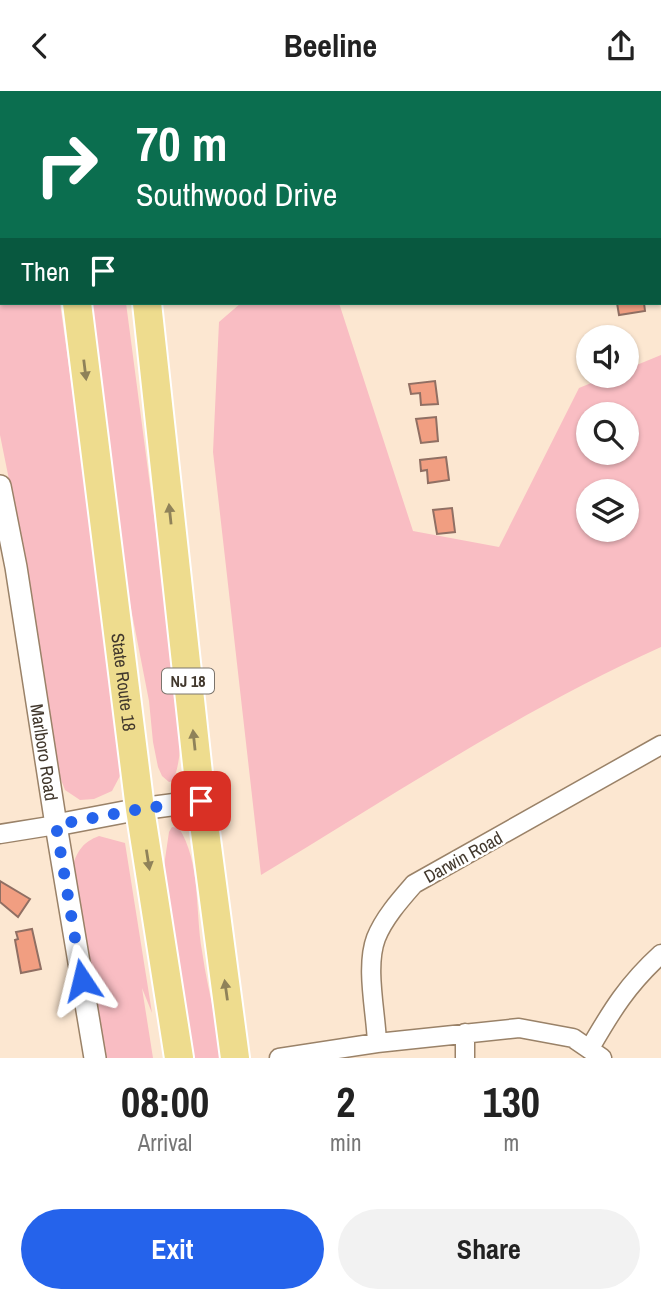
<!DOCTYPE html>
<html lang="en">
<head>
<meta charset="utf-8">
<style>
  :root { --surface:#fff; --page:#f2f2f2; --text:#222; --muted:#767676; --accent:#2563eb }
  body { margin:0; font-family:"Archivo Narrow",sans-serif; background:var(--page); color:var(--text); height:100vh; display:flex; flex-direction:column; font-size:26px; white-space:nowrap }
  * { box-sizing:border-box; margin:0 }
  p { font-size:23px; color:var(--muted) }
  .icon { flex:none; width:38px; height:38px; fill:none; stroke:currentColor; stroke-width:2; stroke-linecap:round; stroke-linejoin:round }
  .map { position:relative; height:967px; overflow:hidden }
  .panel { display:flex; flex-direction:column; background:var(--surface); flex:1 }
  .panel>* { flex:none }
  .guide { position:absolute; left:0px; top:0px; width:662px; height:214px; box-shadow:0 2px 5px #0004; background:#0b6e4f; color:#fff; overflow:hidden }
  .controls { position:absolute; left:576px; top:234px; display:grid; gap:14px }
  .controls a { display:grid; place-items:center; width:63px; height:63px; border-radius:50%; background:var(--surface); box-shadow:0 2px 5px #0004; font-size:35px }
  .pin { position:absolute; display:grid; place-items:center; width:60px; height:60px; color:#fff; margin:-30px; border-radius:14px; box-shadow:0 4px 10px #0006 }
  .me { position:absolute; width:77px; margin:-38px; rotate:350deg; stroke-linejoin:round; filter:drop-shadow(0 0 5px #0008) }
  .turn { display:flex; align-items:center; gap:24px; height:147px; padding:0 21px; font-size:32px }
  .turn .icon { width:91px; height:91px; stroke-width:2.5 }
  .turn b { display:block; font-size:49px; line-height:60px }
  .then { display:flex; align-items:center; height:66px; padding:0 21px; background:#0003; gap:14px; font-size:26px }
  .eta { display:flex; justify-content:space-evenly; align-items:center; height:119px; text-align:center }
  .eta b { font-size:42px; font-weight:700; line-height:49px }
  .primary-button { display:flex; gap:14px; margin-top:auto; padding:14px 21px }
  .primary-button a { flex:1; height:80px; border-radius:42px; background:var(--accent); color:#fff; font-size:28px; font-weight:700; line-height:80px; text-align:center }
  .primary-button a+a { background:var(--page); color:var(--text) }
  header { display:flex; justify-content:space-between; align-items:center; height:91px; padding:0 21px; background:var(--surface); font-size:32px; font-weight:700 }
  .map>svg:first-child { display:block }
  .green { fill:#f9bdc3; fill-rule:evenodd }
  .building { fill:#f19e81; stroke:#906f63; stroke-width:2 }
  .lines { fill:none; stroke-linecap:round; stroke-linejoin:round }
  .service-casing { stroke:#9a8268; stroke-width:12 }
  .minor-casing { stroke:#9a8268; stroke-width:21 }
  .tertiary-casing { stroke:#9a8268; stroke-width:24 }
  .trunk-casing { stroke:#fff; stroke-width:32 }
  .service { stroke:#fff; stroke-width:9 }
  .minor { stroke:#fff; stroke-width:18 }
  .tertiary { stroke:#fff; stroke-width:21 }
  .trunk { stroke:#eedc8e; stroke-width:28 }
  .oneway { fill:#8f8259 }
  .route { stroke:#2563eb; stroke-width:12; stroke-dasharray:0 21.6 }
  .labels { text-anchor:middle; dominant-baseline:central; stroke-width:5; stroke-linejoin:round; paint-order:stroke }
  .shield { fill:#fff; stroke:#7b746c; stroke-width:2 }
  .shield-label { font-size:16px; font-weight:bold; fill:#42382d }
  .street-label { font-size:18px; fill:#42382d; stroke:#fff }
</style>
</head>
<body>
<header><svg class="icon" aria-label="back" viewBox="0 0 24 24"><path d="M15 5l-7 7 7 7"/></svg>Beeline<svg class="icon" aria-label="share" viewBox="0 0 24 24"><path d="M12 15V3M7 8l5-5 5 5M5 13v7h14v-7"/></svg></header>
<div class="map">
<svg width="661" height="967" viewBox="0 0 661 967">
  <rect width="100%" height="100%" fill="#fce7d1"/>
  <path class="green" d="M 0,0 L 30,2 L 2,2 L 2,212 L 60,212 L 87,404 L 121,683 L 112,700 L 94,708 L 80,709 L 65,699 L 60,686 L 22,453 L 0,344 Z
    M 89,212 L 126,212 L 179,615 C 180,641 183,665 173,690 L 169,691 L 162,685 L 158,676 L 153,651 L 149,610 L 126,492 Z
    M 241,212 L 339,212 L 413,440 L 499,456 L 579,297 L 608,285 L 626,285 L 627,278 L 661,264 L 661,556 C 521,619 392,705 261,784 L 213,361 L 219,231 ZM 588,324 L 626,324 L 626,362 L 588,362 ZM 588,401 L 626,401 L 626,439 L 588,439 Z
    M 172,736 L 179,737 C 201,772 195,820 202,860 C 207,896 217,931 223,967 L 187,967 L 164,775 L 169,741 Z
    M 99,745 L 125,752 L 152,922 L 142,897 L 153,967 L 105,967 L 72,776 C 78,759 83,751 99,745 Z"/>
  <path class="building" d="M 617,212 L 644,212 L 645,220 L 619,224 Z
    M 435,290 L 438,313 L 421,314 L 420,302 L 411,303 L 409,293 Z
    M 436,326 L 438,350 L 421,352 L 416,328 Z
    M 446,366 L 449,389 L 428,392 L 427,379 L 421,380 L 420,369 Z
    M 452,417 L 455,441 L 437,443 L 433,419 Z
    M 0,790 L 30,808 L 18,826 L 0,811 Z
    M 32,838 L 41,878 L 21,882 L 15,849 L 18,848 L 16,841 Z"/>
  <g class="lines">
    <defs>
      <path id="service" d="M 327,0 L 327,2"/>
      <path id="minor" d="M 660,97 L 661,96
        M 0,743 L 56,734
        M 465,942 L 465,967
        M 377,952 C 376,921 365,876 376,847 C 384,827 400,809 414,793 L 661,654
        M 590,957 C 612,919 628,893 661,863
        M 279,967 L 377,952 L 519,937 L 573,947 L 602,967"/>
      <g id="tertiary">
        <path id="s1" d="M 0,395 L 16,476 L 56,734 L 95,967"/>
        <path d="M 56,734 L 140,718 L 201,710"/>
      </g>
      <g id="trunk">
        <path d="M 52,0 L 53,2"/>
        <path d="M 118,0 L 118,2"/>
        <path id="s2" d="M 77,212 L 140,718 L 179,967"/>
        <path d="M 147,212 L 201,710 L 235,967"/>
      </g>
    </defs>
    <use href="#service" class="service-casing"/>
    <use href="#minor" class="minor-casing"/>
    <use href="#tertiary" class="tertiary-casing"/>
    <use href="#trunk" class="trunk-casing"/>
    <use href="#service" class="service"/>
    <use href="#minor" class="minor"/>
    <use href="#tertiary" class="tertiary"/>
    <use href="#trunk" class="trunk"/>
  </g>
  <defs><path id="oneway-solid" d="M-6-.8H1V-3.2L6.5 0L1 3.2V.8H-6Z" transform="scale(1.75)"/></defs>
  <g class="oneway">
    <use href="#oneway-solid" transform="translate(85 279) rotate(83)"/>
    <use href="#oneway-solid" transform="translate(170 423) rotate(-96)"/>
    <use href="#oneway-solid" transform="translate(194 649) rotate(-96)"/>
    <use href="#oneway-solid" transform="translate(148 769) rotate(81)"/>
    <use href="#oneway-solid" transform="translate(226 899) rotate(-98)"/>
  </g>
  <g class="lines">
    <path class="route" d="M 82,889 L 56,734 L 140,718 L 201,710"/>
  </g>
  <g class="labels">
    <rect class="shield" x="162" y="577.5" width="52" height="25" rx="5"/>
    <g class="shield-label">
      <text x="188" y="590">NJ 18</text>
    </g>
    <g class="street-label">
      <text stroke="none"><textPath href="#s2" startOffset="382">State Route 18</textPath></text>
      <text stroke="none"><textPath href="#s1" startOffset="270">Marlboro Road</textPath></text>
      <text transform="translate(463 766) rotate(-29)">Darwin Road</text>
    </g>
  </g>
</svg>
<div class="controls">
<a><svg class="icon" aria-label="sound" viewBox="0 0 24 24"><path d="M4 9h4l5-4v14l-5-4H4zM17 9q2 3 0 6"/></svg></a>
<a><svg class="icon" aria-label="search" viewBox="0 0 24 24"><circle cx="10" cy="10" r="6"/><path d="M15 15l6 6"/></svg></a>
<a><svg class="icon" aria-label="layers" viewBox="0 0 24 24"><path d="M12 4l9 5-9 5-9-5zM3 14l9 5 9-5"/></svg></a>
</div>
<div class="pin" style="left:201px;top:710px;background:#d93025"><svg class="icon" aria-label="arrive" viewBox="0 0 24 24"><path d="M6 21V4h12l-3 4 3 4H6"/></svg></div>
<svg class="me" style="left:82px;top:889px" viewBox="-20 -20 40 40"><path d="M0-17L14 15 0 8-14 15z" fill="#2563eb" stroke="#fff" stroke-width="4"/></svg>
<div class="guide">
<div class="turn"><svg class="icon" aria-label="right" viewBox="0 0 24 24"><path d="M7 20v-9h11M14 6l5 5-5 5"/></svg><div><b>70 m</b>Southwood Drive</div></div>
<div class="then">Then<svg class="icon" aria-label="arrive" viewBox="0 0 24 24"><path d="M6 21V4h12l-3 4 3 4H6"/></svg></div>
</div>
</div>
<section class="panel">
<div class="eta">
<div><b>08:00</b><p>Arrival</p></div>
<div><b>2</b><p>min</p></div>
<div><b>130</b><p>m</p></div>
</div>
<div class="primary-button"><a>Exit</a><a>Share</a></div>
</section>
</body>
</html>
